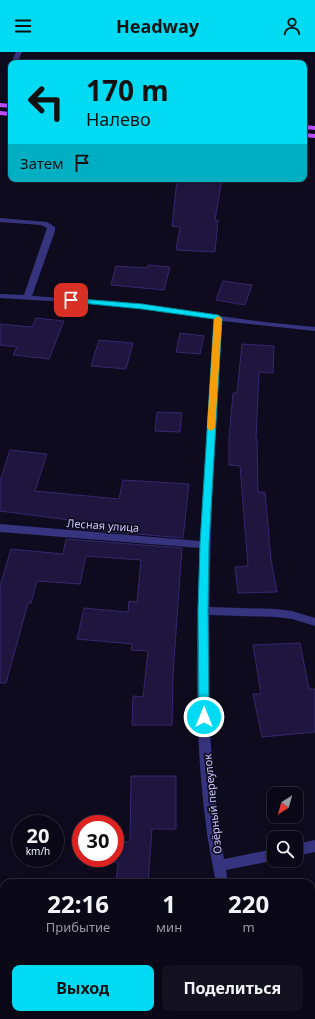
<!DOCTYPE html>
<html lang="ru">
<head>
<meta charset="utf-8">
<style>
  :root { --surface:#0a0816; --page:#13111f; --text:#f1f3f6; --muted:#999aa1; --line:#2a2935; --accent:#00dbf3 }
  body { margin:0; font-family:"Noto Sans",sans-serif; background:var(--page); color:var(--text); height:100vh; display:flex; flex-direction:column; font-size:15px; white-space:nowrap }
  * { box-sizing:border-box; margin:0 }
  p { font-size:13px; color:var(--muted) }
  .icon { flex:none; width:22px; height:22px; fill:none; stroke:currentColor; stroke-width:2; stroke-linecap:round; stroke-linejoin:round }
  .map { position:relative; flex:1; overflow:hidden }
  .panel { position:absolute; left:0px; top:827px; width:315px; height:140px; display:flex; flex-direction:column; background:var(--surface); border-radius:12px 12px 0 0; box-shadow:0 2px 6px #0003,0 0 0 1px var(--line) }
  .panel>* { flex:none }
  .hud { position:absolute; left:8px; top:8px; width:299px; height:122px; border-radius:8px; box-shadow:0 2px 6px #0003,0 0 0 1px var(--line); background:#00dbf3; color:#111; overflow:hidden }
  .needle { width:26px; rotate:217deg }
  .controls { position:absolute; left:267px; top:735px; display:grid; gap:8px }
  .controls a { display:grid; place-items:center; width:36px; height:36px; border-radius:8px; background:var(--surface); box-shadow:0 2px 6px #0003,0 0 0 1px var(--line); font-size:20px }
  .speed { position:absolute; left:12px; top:763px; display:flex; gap:8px; font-size:20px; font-weight:700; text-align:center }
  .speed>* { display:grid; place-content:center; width:52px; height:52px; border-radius:50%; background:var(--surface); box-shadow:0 2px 6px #0003,0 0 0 1px var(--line); line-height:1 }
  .speed small { font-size:10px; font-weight:400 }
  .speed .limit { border:6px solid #d22; background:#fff; color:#111 }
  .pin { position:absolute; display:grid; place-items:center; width:34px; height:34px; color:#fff; margin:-17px; border-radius:8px; box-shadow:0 2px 6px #0006 }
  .me { position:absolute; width:44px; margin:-22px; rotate:0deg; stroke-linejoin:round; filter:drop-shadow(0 0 3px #0008) }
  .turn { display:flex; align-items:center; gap:14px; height:84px; padding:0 12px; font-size:18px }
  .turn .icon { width:52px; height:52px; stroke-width:2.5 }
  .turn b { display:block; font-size:28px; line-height:34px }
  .then { display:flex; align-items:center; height:38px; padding:0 12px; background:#0003; gap:8px; font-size:15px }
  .eta { display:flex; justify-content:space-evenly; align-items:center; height:68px; text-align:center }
  .eta b { font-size:24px; font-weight:700; line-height:28px }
  .cta { display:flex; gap:8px; margin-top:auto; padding:8px 12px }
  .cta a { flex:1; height:46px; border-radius:8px; background:var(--accent); color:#111; font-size:16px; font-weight:700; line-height:46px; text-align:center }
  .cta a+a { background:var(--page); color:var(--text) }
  header { display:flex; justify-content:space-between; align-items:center; height:52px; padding:0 12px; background:var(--accent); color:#111; font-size:18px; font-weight:700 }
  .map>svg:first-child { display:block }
  .building { fill:#1f1640; stroke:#35276d }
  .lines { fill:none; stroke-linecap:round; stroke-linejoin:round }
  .minor { fill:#37347f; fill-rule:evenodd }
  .major { fill:#bd4fff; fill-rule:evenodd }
  .route { fill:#00dbf3; stroke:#008e9e }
  .slow { fill:#f59e0b }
  .labels { text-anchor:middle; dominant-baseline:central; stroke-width:3.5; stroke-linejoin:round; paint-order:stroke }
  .street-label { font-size:11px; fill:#cec8ff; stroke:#0e0b1e }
</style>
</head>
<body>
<header><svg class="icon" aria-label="menu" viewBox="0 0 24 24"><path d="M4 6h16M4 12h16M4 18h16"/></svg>Headway<svg class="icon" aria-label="person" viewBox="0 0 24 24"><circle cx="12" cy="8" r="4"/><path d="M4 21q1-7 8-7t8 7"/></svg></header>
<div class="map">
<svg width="315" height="967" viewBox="0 0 315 967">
  <rect width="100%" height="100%" fill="#0e0b1e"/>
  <path class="building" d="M 177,127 L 222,127 L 215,168 L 218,168 L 215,200 L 176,198 L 180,175 L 172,174 Z
    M 148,213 L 170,215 L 164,238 L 111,233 L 116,214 L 147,216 Z
    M 223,229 L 252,233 L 245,253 L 216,248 Z
    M 36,266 L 64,269 L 49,307 L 13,303 L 17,295 L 0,293 L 0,272 L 32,275 Z
    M 180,281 L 204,284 L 200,302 L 176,300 Z
    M 99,288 L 133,291 L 126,317 L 91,314 Z
    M 242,292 L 274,294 L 273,321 L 259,320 L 256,387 L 257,387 L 258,440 L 265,440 L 271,508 L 277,540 L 238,541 L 235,515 L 248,514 L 240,414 L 229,413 L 229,386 L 233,341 L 237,341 Z
    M 157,360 L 182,361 L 180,380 L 155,379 Z
    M 10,398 L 47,402 L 35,439 L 119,447 L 123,428 L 189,432 L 183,486 L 68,476 L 70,468 L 0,459 L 0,429 Z
    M 66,487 L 182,496 L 173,622 L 172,673 L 132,673 L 133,644 L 143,645 L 148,599 L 131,598 L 132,592 L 77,587 L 84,556 L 128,560 L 129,549 L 137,550 L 141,508 L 86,504 L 80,532 L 37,529 L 31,551 L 28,551 L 6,631 L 0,631 L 0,534 L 11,497 L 63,502 Z
    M 300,591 L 309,637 L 315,637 L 315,680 L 262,685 L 253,642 L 261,642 L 253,593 Z
    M 131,724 L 176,724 L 176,777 L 152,777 L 148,831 L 116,831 L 118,811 L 115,810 L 115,789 L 130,790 Z"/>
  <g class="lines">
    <path class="minor" d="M 16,0 L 22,0 L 19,7 L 31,11 L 14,9 L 13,6 Z
      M 0,166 L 47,170 L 55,175 L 55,179 L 32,244 L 114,249 L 264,270 L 315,275 L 315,279 L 222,269 L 212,440 L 209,555 L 276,557 L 292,559 L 315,566 L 315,574 L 292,567 L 276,565 L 209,563 C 207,645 210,727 224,807 L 274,797 L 274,808 L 276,808 L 226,818 L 228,831 L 216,831 C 212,809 207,787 205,765 C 194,676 196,585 200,496 L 0,480 L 0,472 L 200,489 L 214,267 L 114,253 L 0,246 L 0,242 L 24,243 L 47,176 L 41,173 L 0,170 Z
      M 315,788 L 315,800 L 296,804 L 296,792 Z
      M 246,963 L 260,963 L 261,967 L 247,967 Z"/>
    <path class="major" d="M 0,51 L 11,52 L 11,56 L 0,55 Z
      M 0,59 L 11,60 L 11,64 L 0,63 Z
      M 304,73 L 315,74 L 315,78 L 304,77 Z
      M 304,81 L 315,82 L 315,86 L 304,85 Z"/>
  </g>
  <path class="route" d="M 68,246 L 142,252 L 218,263 L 222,266 L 209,492 L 208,559 L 209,665 L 207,668 L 204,670 L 200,668 L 199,665 L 198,559 L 200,492 L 214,267 L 142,257 L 71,250 L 68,249 Z"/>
  <path class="slow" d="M 218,264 L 222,267 L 215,376 L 211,379 L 207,376 L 214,267 Z"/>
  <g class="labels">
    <g class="street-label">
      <text transform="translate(103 473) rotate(4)">Лесная улица</text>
      <text transform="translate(212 752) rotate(-96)">Озёрный переулок</text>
    </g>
  </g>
</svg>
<div class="controls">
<a><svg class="needle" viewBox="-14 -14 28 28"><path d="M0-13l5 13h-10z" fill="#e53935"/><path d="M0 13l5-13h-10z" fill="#999aa1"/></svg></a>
<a><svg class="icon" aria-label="search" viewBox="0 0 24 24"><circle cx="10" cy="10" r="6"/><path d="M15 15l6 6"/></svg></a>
</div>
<div class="speed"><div>20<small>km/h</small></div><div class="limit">30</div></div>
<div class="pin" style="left:71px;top:248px;background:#d93025"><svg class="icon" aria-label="arrive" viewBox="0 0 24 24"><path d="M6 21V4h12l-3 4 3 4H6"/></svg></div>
<svg class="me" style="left:204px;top:665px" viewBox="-20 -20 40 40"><circle r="17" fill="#00dbf3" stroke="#fff" stroke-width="3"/><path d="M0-11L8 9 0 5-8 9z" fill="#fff"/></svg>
<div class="hud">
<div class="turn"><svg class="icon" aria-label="left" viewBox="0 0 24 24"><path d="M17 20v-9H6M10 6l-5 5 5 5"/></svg><div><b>170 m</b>Налево</div></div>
<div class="then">Затем<svg class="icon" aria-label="arrive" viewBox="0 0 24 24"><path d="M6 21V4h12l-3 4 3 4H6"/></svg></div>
</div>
<section class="panel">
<div class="eta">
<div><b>22:16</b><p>Прибытие</p></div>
<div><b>1</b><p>мин</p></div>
<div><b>220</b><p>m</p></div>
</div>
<div class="cta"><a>Выход</a><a>Поделиться</a></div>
</section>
</div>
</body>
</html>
